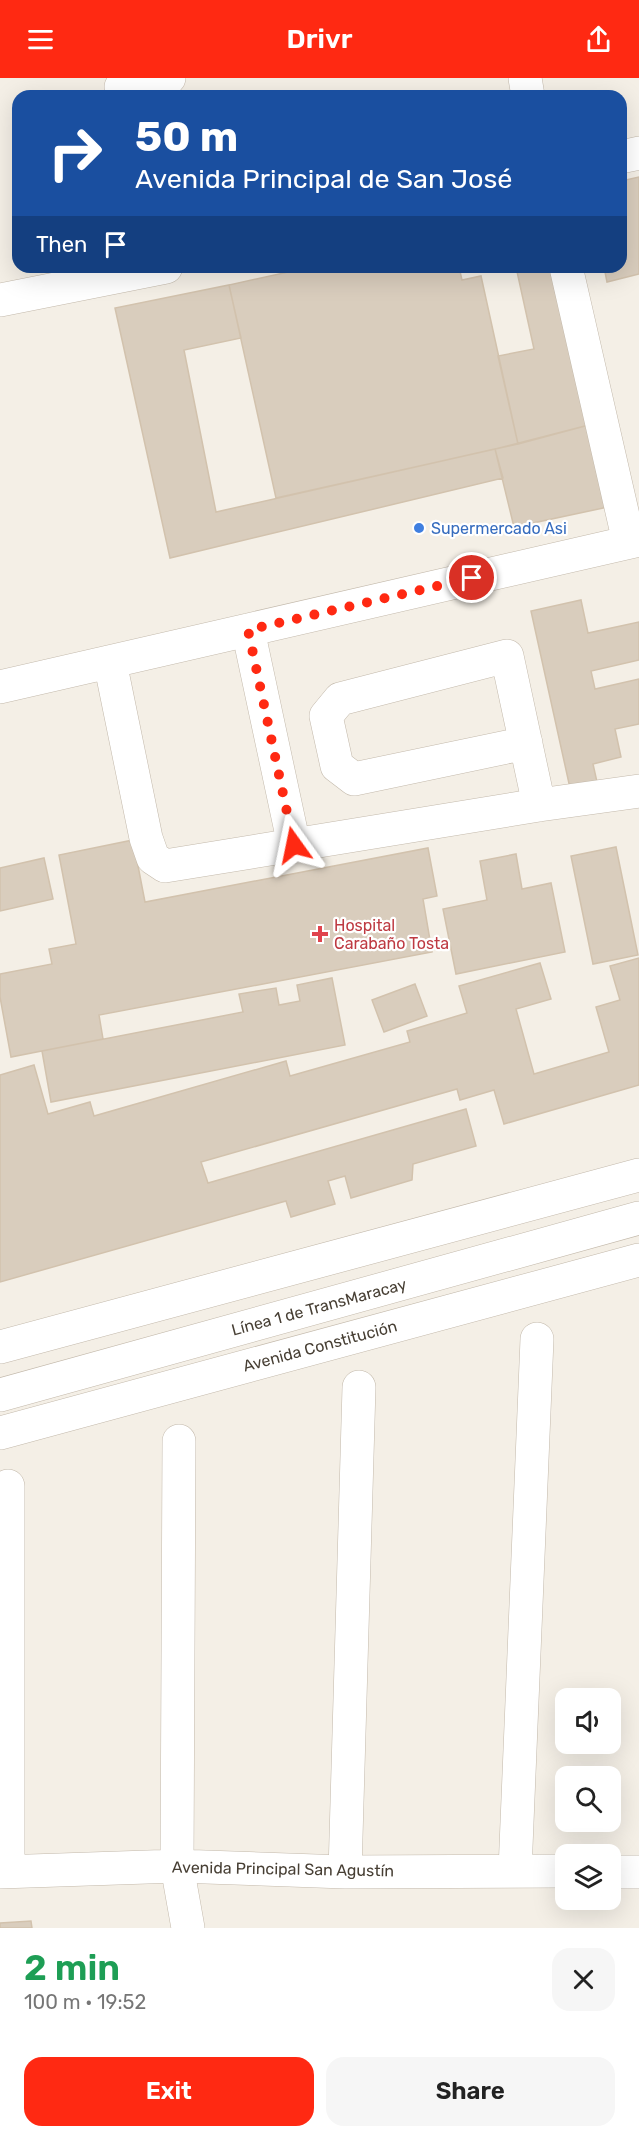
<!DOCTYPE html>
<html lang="en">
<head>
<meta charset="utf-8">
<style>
  :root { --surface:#fff; --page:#f6f6f6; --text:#222; --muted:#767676; --accent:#ff2912 }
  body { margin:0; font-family:Rubik,sans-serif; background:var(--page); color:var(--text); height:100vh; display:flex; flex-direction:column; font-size:22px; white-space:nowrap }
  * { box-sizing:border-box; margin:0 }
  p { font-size:20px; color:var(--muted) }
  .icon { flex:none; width:33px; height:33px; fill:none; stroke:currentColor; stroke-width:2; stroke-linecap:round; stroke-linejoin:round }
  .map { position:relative; height:1850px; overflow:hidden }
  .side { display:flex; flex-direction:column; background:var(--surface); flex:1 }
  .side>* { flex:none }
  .hud { position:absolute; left:12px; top:12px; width:615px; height:183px; border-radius:18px; box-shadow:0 6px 24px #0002; background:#1a4fa0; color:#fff; overflow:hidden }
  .buttons { position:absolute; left:555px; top:1610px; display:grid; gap:12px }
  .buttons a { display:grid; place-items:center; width:66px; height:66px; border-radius:12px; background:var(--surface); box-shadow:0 6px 24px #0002; font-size:30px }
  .pin { position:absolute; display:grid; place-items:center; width:51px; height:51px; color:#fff; margin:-26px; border:3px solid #fff; border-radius:50%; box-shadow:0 2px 6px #0007 }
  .me { position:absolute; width:66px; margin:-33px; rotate:348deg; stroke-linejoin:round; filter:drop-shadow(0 0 4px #0008) }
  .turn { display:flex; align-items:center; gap:21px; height:126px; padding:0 24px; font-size:27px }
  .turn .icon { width:78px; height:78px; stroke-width:2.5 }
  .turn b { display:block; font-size:42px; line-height:51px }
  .then { display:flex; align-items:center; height:57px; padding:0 24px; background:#0003; gap:12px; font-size:22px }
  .round { display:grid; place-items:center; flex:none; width:63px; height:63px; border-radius:18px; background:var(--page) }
  .overview { display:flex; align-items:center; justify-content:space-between; height:102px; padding:0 24px }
  h1 { font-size:36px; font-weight:600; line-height:45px; color:#1e9e55 }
  .button { display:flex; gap:12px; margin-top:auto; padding:12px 24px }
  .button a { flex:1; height:69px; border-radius:18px; background:var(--accent); color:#fff; font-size:24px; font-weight:600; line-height:69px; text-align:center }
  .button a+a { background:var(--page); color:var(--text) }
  header { display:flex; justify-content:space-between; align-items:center; height:78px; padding:0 24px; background:var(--accent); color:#fff; font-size:27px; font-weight:600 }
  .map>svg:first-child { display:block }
  .building { fill:#d9cdbd; stroke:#d2c2ad; stroke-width:1.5 }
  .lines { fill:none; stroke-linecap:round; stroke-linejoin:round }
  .minor-casing { stroke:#c3b9ab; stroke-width:34 }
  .minor { stroke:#fff; stroke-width:33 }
  .route { stroke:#ff2912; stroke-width:10; stroke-dasharray:0 18 }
  .shop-dot { fill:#3f7fe0; stroke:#fff; stroke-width:2 }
  .health-dot { fill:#e0444e; stroke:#fff; stroke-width:2 }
  .labels { text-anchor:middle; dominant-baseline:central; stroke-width:4.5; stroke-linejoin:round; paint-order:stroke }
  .shop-label { font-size:16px; fill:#366cbe; stroke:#fff; text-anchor:start }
  .health-label { font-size:16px; fill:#be3a42; stroke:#fff; text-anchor:start }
  .street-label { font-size:16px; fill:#473f34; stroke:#fff }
</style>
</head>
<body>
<header><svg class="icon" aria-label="menu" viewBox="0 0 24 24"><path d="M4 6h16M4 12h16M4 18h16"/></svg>Drivr<svg class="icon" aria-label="share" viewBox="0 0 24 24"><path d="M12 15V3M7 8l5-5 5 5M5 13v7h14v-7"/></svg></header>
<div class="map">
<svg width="639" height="1850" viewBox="0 0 639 1850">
  <rect width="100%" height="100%" fill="#f4efe6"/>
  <path class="building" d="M 639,99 L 639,196 L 607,204 L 604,189 L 621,189 L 621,103 Z
    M 311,189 L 459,189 L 462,202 L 481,198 L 518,366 L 276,420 L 229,207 Z
    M 516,189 L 556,189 L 589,347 L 518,366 L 498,278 L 534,271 Z
    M 229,207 L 241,260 L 184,272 L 216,434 L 495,371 L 503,400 L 170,480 L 115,230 Z
    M 589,347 L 608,429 L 514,449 L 495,371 Z
    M 581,522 L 588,555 L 639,544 L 639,582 L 591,593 L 595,611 L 639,601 L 639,646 L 615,651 L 621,679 L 593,686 L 597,704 L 570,710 L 531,533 Z
    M 133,762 L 145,824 L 428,770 L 437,818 L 423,821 L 432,874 L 99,937 L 103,961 L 11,979 L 0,919 L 0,896 L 52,886 L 49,871 L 76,866 L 59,777 Z
    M 616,769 L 638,877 L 593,886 L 571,778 Z
    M 516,776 L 522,811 L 551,805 L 565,874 L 456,896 L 443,831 L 487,822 L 480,783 Z
    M 44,780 L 53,821 L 0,833 L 0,790 Z
    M 639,880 L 639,1007 L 504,1046 L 494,1012 L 460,1022 L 457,1011 L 201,1084 L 208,1105 L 466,1031 L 476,1068 L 413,1086 L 412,1102 L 351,1120 L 345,1098 L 328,1103 L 335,1126 L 291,1139 L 286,1123 L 0,1204 L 0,997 L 34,987 L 48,1036 L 90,1024 L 94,1038 L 286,983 L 290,998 L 410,964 L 407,953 L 467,935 L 459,908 L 540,885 L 551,921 L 516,931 L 534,996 L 609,974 L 596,929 L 620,922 L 610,888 Z
    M 332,900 L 345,967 L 51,1024 L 42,973 L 243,934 L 239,916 L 276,910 L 279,927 L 300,923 L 297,907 Z
    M 415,906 L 427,938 L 384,954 L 372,922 Z
    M 31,1843 L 32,1850 L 0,1850 L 0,1845 Z"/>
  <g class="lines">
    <defs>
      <path id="minor" d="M 525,0 L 528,18
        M 121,9 L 169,0
        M 621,79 L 639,75
        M 566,189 L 629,464
        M 0,222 L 166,189
        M 248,552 L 294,767
        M 110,584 L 146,760 L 153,780 L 165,788 L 539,727 L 639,713
        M 0,609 L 639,462
        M 526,665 L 354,701 L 337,688 L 326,638 L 340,621 L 507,578 L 539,727
        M 0,1269 L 639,1097
        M 0,1317 L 639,1140
        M 0,1355 L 639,1182
        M 179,1363 L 177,1788 L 188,1850
        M 8,1408 L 8,1793
        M 515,1793 L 537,1261
        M 0,1794 L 177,1788 L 345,1794 L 566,1793
        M 345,1794 L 359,1309
        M 610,1794 L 639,1794"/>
    </defs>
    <use href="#minor" class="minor-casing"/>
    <use href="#minor" class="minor"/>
  </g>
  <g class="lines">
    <path class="route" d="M 294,767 L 248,552 L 472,500"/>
  </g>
  <circle class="shop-dot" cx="419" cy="450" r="6"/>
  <path class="health-dot" d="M317 847h6v6h6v6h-6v6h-6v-6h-6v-6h6z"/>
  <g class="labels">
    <g class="shop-label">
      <text x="431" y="450">Supermercado Asi</text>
    </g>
    <g class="health-label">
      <text x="334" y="847">Hospital<tspan x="334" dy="18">Carabaño Tosta</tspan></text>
    </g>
    <g class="street-label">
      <text transform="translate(319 1229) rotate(-15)">Línea 1 de TransMaracay</text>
      <text transform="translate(320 1268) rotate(-15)">Avenida Constitución</text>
      <text transform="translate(283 1791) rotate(1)">Avenida Principal San Agustín</text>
    </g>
  </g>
</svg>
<div class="buttons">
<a><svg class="icon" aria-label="sound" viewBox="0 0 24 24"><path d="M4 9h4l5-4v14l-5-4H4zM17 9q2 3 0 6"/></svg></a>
<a><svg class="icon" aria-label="search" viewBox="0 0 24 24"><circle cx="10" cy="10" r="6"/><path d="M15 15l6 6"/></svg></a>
<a><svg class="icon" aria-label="layers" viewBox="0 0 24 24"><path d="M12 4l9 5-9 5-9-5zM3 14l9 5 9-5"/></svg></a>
</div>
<div class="pin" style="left:472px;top:500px;background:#d93025"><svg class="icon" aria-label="arrive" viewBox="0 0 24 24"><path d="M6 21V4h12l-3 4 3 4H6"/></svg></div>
<svg class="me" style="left:294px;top:767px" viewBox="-20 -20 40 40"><path d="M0-17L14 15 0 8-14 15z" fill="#ff2912" stroke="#fff" stroke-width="4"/></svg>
<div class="hud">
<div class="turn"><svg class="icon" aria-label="right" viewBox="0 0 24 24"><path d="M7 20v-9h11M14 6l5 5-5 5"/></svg><div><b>50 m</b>Avenida Principal de San José</div></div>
<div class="then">Then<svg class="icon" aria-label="arrive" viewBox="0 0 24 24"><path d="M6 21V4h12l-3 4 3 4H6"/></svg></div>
</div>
</div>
<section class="side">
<div class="overview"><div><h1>2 min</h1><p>100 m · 19:52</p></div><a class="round"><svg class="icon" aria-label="close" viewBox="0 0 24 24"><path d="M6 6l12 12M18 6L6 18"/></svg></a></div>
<div class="button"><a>Exit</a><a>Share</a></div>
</section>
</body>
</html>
